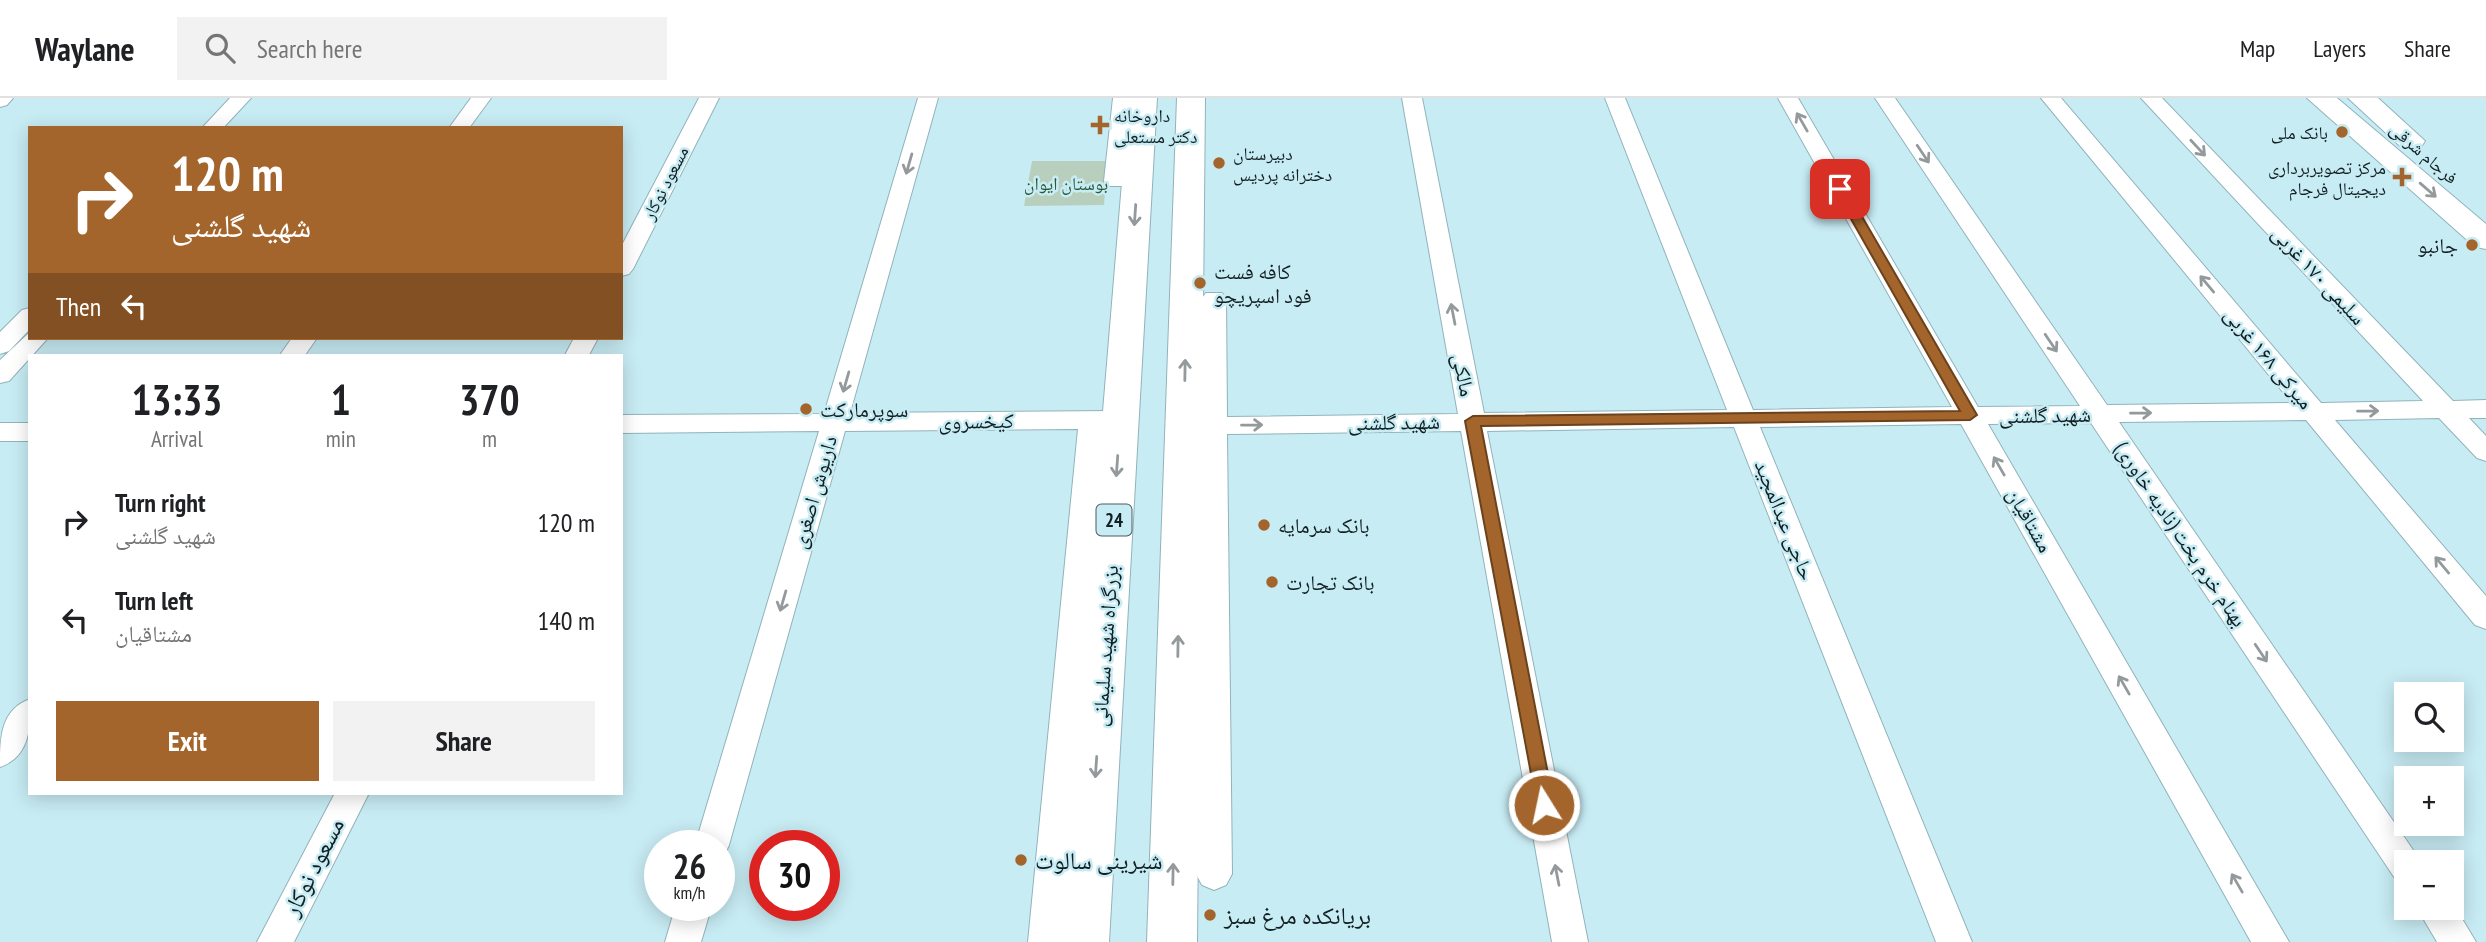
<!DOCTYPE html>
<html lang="en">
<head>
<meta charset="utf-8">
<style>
  :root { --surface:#fff; --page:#f2f2f2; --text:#202124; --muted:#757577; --line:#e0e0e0; --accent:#a3652b }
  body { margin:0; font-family:"PT Sans Narrow","Noto Naskh Arabic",sans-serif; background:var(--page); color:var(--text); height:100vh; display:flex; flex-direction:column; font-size:26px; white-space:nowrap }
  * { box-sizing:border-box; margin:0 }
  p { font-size:23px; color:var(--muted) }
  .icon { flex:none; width:38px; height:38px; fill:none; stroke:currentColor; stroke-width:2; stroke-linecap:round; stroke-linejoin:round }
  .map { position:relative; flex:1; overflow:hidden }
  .panel { position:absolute; left:28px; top:256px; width:595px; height:441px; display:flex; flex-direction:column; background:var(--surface); border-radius:0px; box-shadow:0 4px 18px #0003 }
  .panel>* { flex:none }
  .guide { position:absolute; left:28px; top:28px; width:595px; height:214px; border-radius:0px; box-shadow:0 4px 18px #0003; background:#a3652b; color:#fff; overflow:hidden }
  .buttons { position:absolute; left:2394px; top:584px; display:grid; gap:14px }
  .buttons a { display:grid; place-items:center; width:70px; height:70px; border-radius:0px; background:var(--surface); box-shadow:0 4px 18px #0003; font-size:35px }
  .speed { position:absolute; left:644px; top:732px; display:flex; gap:14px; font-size:35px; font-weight:700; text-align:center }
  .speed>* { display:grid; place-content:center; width:91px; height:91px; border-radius:50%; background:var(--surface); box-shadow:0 4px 18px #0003; line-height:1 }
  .speed small { font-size:18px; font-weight:400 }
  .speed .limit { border:10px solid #d22; background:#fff; color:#111 }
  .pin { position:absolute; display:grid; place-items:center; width:60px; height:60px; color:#fff; margin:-30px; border-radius:14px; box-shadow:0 4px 10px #0006 }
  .me { position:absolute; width:77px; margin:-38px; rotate:350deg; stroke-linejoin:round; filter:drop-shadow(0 0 5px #0008) }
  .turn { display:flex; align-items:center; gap:24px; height:147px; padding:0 28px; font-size:32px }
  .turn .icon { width:91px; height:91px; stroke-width:2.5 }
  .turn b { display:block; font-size:49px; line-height:60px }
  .then { display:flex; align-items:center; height:66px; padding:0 28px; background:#0003; gap:14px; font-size:26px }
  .eta { display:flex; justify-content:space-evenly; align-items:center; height:119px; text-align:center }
  .eta b { font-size:42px; font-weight:700; line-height:49px }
  .action { display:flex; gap:14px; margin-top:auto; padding:14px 28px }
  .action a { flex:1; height:80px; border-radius:0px; background:var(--accent); color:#fff; font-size:28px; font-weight:700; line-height:80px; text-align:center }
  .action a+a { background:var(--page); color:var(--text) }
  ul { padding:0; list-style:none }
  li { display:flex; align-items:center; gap:21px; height:98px; padding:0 28px }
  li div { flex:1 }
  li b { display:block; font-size:26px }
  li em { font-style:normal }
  header { display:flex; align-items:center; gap:42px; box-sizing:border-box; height:98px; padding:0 35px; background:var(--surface); border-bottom:2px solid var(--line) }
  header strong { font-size:33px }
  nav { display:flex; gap:38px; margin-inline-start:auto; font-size:24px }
  .search { width:490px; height:63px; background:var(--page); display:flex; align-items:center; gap:18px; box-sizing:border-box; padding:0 24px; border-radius:0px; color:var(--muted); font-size:26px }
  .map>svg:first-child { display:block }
  .green { fill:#b9cfbd }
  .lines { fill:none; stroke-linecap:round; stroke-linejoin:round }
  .minor-casing { stroke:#91b3bb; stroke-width:2 }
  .primary-casing { stroke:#91b3bb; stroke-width:2 }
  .minor { fill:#fff; fill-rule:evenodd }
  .primary { fill:#fff; fill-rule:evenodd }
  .oneway { stroke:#949a9c }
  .route { fill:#a3652b; stroke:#6a421c; stroke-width:2 }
  .poi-dot { fill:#a3652b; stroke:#c8ecf4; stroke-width:2.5 }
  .labels { text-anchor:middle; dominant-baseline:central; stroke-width:5; stroke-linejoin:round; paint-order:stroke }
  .far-poi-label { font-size:18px; fill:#121f22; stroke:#c8ecf4; text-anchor:start }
  .far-street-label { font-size:18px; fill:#121f22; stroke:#c8ecf4 }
  .far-park-label { font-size:18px; fill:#2a5737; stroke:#c8ecf4 }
  .shield { fill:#c8ecf4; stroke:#495c61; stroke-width:2 }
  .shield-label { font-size:19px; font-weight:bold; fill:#121f22 }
  .poi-label { font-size:21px; fill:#121f22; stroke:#c8ecf4; text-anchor:start }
  .street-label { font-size:21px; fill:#121f22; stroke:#c8ecf4 }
  .near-poi-label { font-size:24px; fill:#121f22; stroke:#c8ecf4; text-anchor:start }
  .near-street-label { font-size:24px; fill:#121f22; stroke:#c8ecf4 }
</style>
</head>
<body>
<header>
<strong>Waylane</strong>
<div class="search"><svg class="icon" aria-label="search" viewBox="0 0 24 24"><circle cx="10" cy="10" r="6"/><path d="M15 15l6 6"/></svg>Search here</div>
<nav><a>Map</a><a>Layers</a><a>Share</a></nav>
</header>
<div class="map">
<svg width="2486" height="844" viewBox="0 0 2486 844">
  <rect width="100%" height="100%" fill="#c8ecf4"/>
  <path class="green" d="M 1032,63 L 1108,63 L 1104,107 L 1024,108 Z"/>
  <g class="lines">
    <defs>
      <path id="minor" d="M 0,0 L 13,0 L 7,7 L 0,9 Z
        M 230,0 L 251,0 L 223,30 L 202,30 Z
        M 471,0 L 491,0 L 469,30 L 449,30 Z
        M 699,0 L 719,0 L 633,171 L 629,176 L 621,178 L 621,149 Z
        M 918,0 L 938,0 L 850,315 L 1111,313 L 1120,316 L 1124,322 L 1120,328 L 1104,331 L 1064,844 L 1028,844 L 1078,331 L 845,333 L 729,747 L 724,758 L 719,760 L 719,747 L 695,747 L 819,333 L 621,335 L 621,317 L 824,316 Z
        M 1113,0 L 1133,0 L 1126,83 L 1123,88 L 1107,88 L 1104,83 Z
        M 1402,0 L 1422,0 L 1484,315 L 1727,312 L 1605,0 L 1625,0 L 1753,312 L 1952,309 L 1778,0 L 1798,0 L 1978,309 L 2080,308 L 1875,0 L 1895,0 L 2107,307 L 2292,305 L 2041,0 L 2061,0 L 2321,305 L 2423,303 L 2141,0 L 2162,0 L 2453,303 L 2486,302 L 2486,320 L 2469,320 L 2486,338 L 2486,363 L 2477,360 L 2439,320 L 2335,322 L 2486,498 L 2486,531 L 2475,527 L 2306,322 L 2119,324 L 2422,765 L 2406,765 L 2406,784 L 2394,779 L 2091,325 L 1988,326 L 2289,844 L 2251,844 L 1961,326 L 1760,329 L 1972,844 L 1936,844 L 1734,329 L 1487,333 L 1588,844 L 1552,844 L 1461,333 L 1227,336 L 1232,776 L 1226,787 L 1214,792 L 1202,787 L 1196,776 L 1201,337 L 1174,334 L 1170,328 L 1174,322 L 1201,319 L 1202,200 L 1206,195 L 1222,195 L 1226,200 L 1227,319 L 1458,316 Z
        M 30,210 L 30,231 L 9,253 L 0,256 L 0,234 L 22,212 Z
        M 30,234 L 30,240 L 48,240 L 9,283 L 0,285 L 0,262 Z
        M 292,240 L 317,240 L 305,257 L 280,257 Z
        M 574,240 L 598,240 L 589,257 L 565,257 Z
        M 0,325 L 30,325 L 30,343 L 0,343 Z
        M 30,601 C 30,629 31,658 0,669 C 0,641 0,612 30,601 Z
        M 335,695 L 369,695 L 294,844 L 257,844 Z
        M 2452,804 L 2476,844 L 2437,844 L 2417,810 L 2452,810 Z
        M 676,807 L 712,807 L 701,844 L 665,844 Z"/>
      <path id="primary" d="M 1129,0 L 1157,0 L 1109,844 L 1059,844 Z
        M 1177,0 L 1205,0 L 1197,844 L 1147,844 Z
        M 2307,0 L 2337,0 L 2486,126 L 2486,151 L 2475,149 Z
        M 2348,0 L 2378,0 L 2425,43 L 2421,49 L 2411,51 L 2401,49 Z"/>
    </defs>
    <use href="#minor" class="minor-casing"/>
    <use href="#primary" class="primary-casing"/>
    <use href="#minor" class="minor"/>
    <use href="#primary" class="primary"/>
  </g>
  <defs><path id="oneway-shaft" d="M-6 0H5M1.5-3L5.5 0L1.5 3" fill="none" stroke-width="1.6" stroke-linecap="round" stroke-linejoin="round" transform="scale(1.75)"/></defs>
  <g class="oneway">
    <use href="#oneway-shaft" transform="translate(1802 24) rotate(-120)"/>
    <use href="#oneway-shaft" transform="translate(2198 50) rotate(47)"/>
    <use href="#oneway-shaft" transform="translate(1923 56) rotate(56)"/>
    <use href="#oneway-shaft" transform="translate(909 66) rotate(106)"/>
    <use href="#oneway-shaft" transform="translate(2428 92) rotate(41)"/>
    <use href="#oneway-shaft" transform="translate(1135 117) rotate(94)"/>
    <use href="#oneway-shaft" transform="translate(2207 186) rotate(-130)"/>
    <use href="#oneway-shaft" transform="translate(1453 216) rotate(-101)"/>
    <use href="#oneway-shaft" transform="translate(2051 245) rotate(56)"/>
    <use href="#oneway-shaft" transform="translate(1185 272) rotate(-89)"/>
    <use href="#oneway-shaft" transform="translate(846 284) rotate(106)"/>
    <use href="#oneway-shaft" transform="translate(2368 313) rotate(-1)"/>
    <use href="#oneway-shaft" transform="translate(2141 315) rotate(-1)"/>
    <use href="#oneway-shaft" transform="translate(1252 327) rotate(-1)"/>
    <use href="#oneway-shaft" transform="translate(1117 368) rotate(94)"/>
    <use href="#oneway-shaft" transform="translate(1999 368) rotate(-120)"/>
    <use href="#oneway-shaft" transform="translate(2442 467) rotate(-130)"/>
    <use href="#oneway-shaft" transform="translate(783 503) rotate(106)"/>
    <use href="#oneway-shaft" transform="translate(1178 548) rotate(-89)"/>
    <use href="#oneway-shaft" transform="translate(2261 555) rotate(56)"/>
    <use href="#oneway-shaft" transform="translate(2124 587) rotate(-120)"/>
    <use href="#oneway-shaft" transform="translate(1096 669) rotate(94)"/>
    <use href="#oneway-shaft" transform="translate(1173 776) rotate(-89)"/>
    <use href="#oneway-shaft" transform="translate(1557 777) rotate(-101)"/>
    <use href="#oneway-shaft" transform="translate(2237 785) rotate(-120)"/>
  </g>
  <path class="route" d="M 1840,87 L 1846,91 L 1977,317 L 1970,322 L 1481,328 L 1554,707 L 1551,713 L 1544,715 L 1538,713 L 1465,323 L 1473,318 L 1960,313 L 1834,91 Z"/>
  <g class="poi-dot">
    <path d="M1096.5 16.5h7v7h7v7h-7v7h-7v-7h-7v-7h7z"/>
    <circle cx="2342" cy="34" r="7"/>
    <circle cx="1219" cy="65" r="7"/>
    <path d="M2398.5 68.5h7v7h7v7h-7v7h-7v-7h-7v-7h7z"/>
    <circle cx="2472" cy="147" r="7"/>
    <circle cx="1200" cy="185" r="7"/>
    <circle cx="806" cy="311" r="7"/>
    <circle cx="1264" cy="427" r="7"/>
    <circle cx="1272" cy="484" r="7"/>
    <circle cx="1021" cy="762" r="7"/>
    <circle cx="1210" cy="817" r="7"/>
  </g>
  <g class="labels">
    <g class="far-poi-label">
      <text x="1114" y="17">داروخانه<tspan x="1114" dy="21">دکتر مستعلی</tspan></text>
      <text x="2328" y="34" text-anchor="end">بانک ملی</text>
      <text x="1233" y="55">دبیرستان<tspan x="1233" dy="21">دخترانه پردیس</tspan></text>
      <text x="2386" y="69" text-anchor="end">مرکز تصویربرداری<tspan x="2386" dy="21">دیجیتال فرجام</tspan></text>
    </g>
    <g class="far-street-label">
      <text transform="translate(2424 55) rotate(41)">فرجام شرقی</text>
      <text transform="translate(665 85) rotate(-63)">مسعود نوکار</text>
    </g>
    <g class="far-park-label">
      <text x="1066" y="85">بوستان ایوان</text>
    </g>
    <rect class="shield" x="1096.5" y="406.5" width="35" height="31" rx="5"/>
    <g class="shield-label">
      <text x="1114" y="422">24</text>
    </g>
    <g class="poi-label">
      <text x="2458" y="147" text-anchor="end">جانبو</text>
      <text x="1214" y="173">کافه فست<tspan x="1214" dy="24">فود اسپریچو</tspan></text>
      <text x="820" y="311">سوپرمارکت</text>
      <text x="1278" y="427">بانک سرمایه</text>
      <text x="1286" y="484">بانک تجارت</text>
    </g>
    <g class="street-label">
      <text transform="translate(2319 177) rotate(47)">سلیمی ۱۷۰ غربی</text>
      <text transform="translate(2269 260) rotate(50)">میرکی ۱۶۸ غربی</text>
      <text transform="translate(1464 277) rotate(79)">مالکی</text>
      <text transform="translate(2045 317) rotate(-1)">شهید گلشنی</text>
      <text transform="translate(976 323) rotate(-1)">کیخسروی</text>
      <text transform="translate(1394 324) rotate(-1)">شهید گلشنی</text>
      <text transform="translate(814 394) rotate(-74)">داریوش اصغری</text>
      <text transform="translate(1785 422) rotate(68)">حاجی عبدالمجید</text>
      <text transform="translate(2030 422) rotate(60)">مشتاقیان</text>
      <text transform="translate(2181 436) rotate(56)">بهنام خرم بخت (نادیه خاوری)</text>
      <text transform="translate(1105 548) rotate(-86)">بزرگراه شهید سلیمانی</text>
    </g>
    <g class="near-poi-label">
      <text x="1035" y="762">شیرینی سالوت</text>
      <text x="1224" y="817">بریانکده مرغ سبز</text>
    </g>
    <g class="near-street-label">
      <text transform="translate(313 769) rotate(-63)">مسعود نوکار</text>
    </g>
  </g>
</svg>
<div class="buttons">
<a><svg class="icon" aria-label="search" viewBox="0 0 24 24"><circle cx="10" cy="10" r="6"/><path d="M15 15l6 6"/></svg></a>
<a>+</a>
<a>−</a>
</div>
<div class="speed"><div>26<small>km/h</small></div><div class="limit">30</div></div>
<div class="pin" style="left:1840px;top:91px;background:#d93025"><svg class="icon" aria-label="arrive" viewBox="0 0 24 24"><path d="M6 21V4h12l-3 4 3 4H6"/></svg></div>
<svg class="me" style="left:1544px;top:707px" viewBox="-20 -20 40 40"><circle r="17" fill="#a3652b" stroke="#fff" stroke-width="3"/><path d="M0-11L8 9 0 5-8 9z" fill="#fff"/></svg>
<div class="guide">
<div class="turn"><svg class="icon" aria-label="right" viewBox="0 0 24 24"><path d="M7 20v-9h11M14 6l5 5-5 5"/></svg><div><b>120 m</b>شهید گلشنی</div></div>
<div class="then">Then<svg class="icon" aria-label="left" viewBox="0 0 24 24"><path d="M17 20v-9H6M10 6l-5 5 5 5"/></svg></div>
</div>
<section class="panel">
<div class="eta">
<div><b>13:33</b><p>Arrival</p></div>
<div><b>1</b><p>min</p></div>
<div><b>370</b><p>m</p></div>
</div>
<ul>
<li><svg class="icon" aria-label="right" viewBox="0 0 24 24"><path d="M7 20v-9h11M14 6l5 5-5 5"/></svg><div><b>Turn right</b><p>شهید گلشنی</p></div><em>120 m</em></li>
<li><svg class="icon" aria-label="left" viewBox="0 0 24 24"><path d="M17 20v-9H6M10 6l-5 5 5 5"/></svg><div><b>Turn left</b><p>مشتاقیان</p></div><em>140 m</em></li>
</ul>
<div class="action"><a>Exit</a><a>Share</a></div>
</section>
</div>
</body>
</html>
